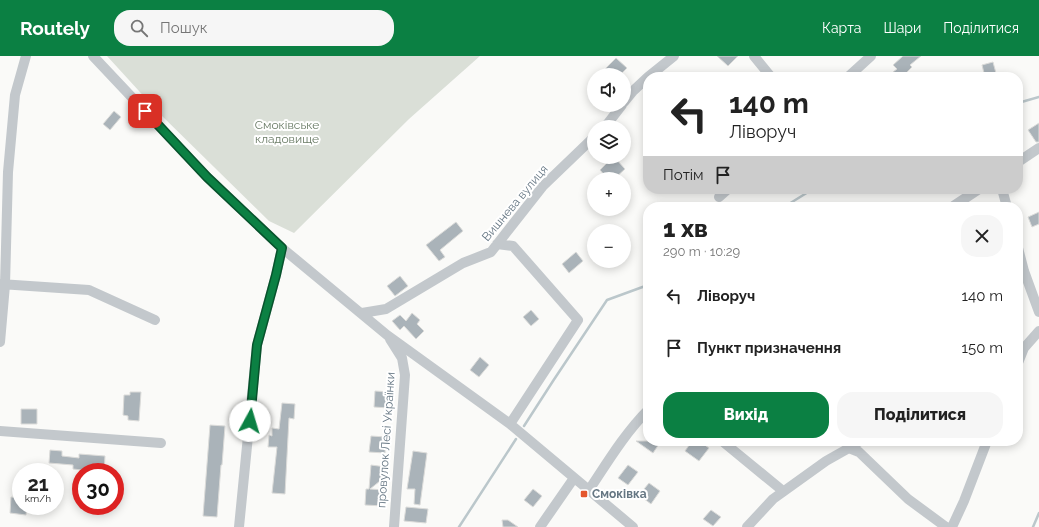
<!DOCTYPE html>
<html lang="uk">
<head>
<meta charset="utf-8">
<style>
  :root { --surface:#fff; --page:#f6f6f6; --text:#222; --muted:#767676; --accent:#0b8043 }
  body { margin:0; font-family:Raleway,sans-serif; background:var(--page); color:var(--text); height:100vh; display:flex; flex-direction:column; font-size:15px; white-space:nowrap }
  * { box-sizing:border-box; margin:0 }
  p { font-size:13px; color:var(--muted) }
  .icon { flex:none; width:22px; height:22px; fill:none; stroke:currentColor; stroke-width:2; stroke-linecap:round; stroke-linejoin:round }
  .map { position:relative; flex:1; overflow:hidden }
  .details { position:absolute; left:643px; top:146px; width:380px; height:244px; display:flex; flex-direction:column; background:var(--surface); border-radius:16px; box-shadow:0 2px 10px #0003 }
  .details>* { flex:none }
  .banner { position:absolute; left:643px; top:16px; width:380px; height:122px; border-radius:16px; box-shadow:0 2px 10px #0003; background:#fff; color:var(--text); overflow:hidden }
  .controls { position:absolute; left:587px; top:12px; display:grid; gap:8px }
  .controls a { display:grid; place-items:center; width:44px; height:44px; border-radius:50%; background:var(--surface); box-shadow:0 2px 10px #0003; font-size:20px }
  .speed { position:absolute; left:12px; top:407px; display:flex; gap:8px; font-size:20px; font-weight:700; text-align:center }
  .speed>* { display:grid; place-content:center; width:52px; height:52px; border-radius:50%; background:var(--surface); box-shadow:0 2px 10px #0003; line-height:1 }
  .speed small { font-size:10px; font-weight:400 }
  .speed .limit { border:6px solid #d22; background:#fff; color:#111 }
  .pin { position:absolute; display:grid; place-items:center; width:34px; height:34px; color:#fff; margin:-17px; border-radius:8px; box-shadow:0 2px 6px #0006 }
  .me { position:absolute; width:44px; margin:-22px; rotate:6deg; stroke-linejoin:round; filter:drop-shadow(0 0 3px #0008) }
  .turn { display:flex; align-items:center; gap:14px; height:84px; padding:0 20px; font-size:18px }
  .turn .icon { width:52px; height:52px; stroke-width:2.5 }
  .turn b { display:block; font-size:28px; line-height:34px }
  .then { display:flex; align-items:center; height:38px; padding:0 20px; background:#0003; gap:8px; font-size:15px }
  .round { display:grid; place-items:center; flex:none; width:42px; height:42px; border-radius:16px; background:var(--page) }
  .headline { display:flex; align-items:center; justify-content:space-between; height:68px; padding:0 20px }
  h1 { font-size:24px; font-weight:800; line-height:30px }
  .action { display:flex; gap:8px; margin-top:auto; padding:8px 20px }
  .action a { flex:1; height:46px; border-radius:16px; background:var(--accent); color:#fff; font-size:16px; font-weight:800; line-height:46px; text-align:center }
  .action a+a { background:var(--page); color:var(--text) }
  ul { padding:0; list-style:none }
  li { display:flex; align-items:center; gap:12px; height:52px; padding:0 20px }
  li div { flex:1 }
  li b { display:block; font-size:15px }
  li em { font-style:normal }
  header { display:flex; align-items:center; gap:24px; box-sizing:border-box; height:56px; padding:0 20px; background:var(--accent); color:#fff }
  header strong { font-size:19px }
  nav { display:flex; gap:22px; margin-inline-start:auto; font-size:14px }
  .search { width:280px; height:36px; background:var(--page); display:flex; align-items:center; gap:10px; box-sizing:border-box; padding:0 14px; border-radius:16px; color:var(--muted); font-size:15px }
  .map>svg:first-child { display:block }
  .green { fill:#dadfd7 }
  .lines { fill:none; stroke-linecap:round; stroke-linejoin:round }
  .stream { stroke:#bbc7cb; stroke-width:2.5 }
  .building { fill:#aab3b9; stroke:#dcdcda }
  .minor { stroke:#c3c8cc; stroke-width:10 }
  .route-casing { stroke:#07532c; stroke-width:10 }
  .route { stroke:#0b8043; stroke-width:7 }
  .poi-dot { fill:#e4572e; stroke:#fff; stroke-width:1.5 }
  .labels { text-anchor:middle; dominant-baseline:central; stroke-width:4; stroke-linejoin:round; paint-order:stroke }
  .park-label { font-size:12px; fill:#687a64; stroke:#fff }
  .street-label { font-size:12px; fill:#657683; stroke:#fff }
  .poi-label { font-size:12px; font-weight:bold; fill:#657683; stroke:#fff; text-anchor:start }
</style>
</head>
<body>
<header>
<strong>Routely</strong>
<div class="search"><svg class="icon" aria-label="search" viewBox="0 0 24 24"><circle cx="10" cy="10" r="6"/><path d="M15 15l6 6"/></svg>Пошук</div>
<nav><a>Карта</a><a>Шари</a><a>Поділитися</a></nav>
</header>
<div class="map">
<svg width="1039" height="471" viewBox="0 0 1039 471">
  <rect width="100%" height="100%" fill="#fafaf8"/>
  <path class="green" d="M 107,0 L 480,0 L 409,63 L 294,177 L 269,165 L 160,58 Z"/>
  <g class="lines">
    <path class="stream" d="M 1018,47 L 1039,41
      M 784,151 L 813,133
      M 524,370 L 553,325 L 607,244 L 648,229
      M 459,471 L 516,383
      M 1033,471 L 1039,457"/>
  </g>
  <path class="building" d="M 717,0 L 738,0 L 728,10 Z
    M 903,0 L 921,0 L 910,9 L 912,11 L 902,21 L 898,21 L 893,16 L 897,13 L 893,9 Z
    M 616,2 L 627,12 L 620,19 L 609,19 L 604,14 Z
    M 993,6 L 997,21 L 985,21 L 982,9 Z
    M 114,55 L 121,61 L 110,74 L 103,68 Z
    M 1039,67 L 1039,86 L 1036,86 L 1028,74 Z
    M 615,102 L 625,113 L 614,123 L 608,123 L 600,114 L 609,105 L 611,106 Z
    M 1039,156 L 1039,168 L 1032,171 L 1028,161 Z
    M 456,166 L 463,175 L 440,194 L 445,201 L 439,205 L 426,189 Z
    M 576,196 L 583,205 L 569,217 L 562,208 Z
    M 400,220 L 408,230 L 395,240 L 387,230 Z
    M 531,254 L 539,263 L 531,270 L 523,261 Z
    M 412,257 L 420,264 L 417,268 L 424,275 L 416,283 L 404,270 L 400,274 L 392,265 L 400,259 L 406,265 Z
    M 480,301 L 489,309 L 479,321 L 470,314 Z
    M 375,335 L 390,336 L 389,352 L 374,351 Z
    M 130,336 L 141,336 L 139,365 L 128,364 L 128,360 L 123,359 L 124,339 L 130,339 Z
    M 282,347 L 295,348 L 294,363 L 289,362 L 285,438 L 272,437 L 277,391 L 268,391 L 269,379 L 272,380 L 272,372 L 279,373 Z
    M 21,353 L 37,353 L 37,368 L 21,368 Z
    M 210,369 L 225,370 L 222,409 L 221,409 L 217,461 L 203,460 Z
    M 371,380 L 386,381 L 385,397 L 369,396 Z
    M 636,385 L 661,385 L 653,397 Z
    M 692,385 L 699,385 L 709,392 L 699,405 L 685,395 Z
    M 50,394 L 62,395 L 62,400 L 79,402 L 79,398 L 105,400 L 104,416 L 92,416 L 92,415 L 73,413 L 73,409 L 49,407 Z
    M 413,395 L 427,397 L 420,449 L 414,448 L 415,433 L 407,433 Z
    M 371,409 L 386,411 L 385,421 L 370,433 L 384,434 L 384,450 L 365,449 L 366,433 L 369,433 Z
    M 628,409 L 638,416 L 628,429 L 618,422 Z
    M 649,427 L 660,435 L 651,448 L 639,439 Z
    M 533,433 L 542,440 L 533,451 L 524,444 Z
    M 11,441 L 21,442 L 21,450 L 27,450 L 26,459 L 10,457 Z
    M 406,451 L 428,453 L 426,467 L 404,465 Z
    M 711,454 L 721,461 L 713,470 L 703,463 Z
    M 502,464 L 508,464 L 518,471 L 503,471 Z"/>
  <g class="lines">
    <path class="minor" d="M 93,0 L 207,121 L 282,192 L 387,279 L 510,368 L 633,471
      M 754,0 L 771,21
      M 648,21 L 674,0
      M 848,21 L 871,0
      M 624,46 L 633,35 L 648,21
      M 605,71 L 622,49
      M 1018,106 L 1039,92
      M 1002,133 L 1007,151
      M 719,141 L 728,133
      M 952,151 L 979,133
      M 497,188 L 513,190 L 578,264 L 510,368
      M 1018,192 L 1024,215 L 1039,256
      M 0,228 L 89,234 L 155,264
      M 362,257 L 386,253 L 463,207 L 491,196 L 543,130 L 594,81
      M 390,283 L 402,302 L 405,319 L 394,471
      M 0,286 L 5,229 L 8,116 L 15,39 L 26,0
      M 1018,307 L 1024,292 L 1039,275
      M 0,375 L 161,387
      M 722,385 L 783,435
      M 849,392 L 859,396 L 908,443 L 946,471
      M 589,434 C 607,407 625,377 648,354
      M 239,471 L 257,289 L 276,219 L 282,192
      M 540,471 L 574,422
      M 747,471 L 773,443 L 826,405 L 849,392 L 860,385
      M 952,471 L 964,445 L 987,385"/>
  </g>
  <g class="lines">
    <defs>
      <path id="route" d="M 145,55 L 207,121 L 282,192 L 276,219 L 257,289 L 250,365"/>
    </defs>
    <use href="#route" class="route-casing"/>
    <use href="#route" class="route"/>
  </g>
  <rect class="poi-dot" x="580" y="434" width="8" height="8" rx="2"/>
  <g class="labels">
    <g class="park-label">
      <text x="287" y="69">Смоківське<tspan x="287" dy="14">кладовище</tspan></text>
    </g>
    <g class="street-label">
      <text transform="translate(515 147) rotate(-50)">Вишнева вулиця</text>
      <text transform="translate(386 384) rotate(-86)">провулок Лесі Українки</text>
    </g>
    <g class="poi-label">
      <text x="592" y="438">Смоківка</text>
    </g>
  </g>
</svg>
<div class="controls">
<a><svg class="icon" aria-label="sound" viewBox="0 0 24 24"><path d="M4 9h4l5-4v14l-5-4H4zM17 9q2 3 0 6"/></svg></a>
<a><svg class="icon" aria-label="layers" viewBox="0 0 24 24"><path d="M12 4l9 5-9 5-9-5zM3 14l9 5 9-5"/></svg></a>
<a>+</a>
<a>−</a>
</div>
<div class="speed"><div>21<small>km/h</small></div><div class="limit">30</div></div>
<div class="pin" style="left:145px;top:55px;background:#d93025"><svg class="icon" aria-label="arrive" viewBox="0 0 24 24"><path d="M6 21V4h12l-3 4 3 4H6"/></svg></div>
<svg class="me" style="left:250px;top:365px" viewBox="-20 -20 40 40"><circle r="19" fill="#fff"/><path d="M0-13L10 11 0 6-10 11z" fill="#0b8043"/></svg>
<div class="banner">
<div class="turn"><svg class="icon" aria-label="left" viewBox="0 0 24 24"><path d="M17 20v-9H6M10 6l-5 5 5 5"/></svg><div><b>140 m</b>Ліворуч</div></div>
<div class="then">Потім<svg class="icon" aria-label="arrive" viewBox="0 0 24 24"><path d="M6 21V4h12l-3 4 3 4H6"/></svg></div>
</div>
<section class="details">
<div class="headline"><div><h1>1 хв</h1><p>290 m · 10:29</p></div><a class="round"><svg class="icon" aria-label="close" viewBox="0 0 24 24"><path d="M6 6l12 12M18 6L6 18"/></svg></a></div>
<ul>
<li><svg class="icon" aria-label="left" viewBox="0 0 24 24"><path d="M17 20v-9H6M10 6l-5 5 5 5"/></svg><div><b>Ліворуч</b></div><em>140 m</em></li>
<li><svg class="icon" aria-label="arrive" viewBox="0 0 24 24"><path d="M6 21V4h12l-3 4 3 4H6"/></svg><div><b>Пункт призначення</b></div><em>150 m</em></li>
</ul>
<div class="action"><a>Вихід</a><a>Поділитися</a></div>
</section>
</div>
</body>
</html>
